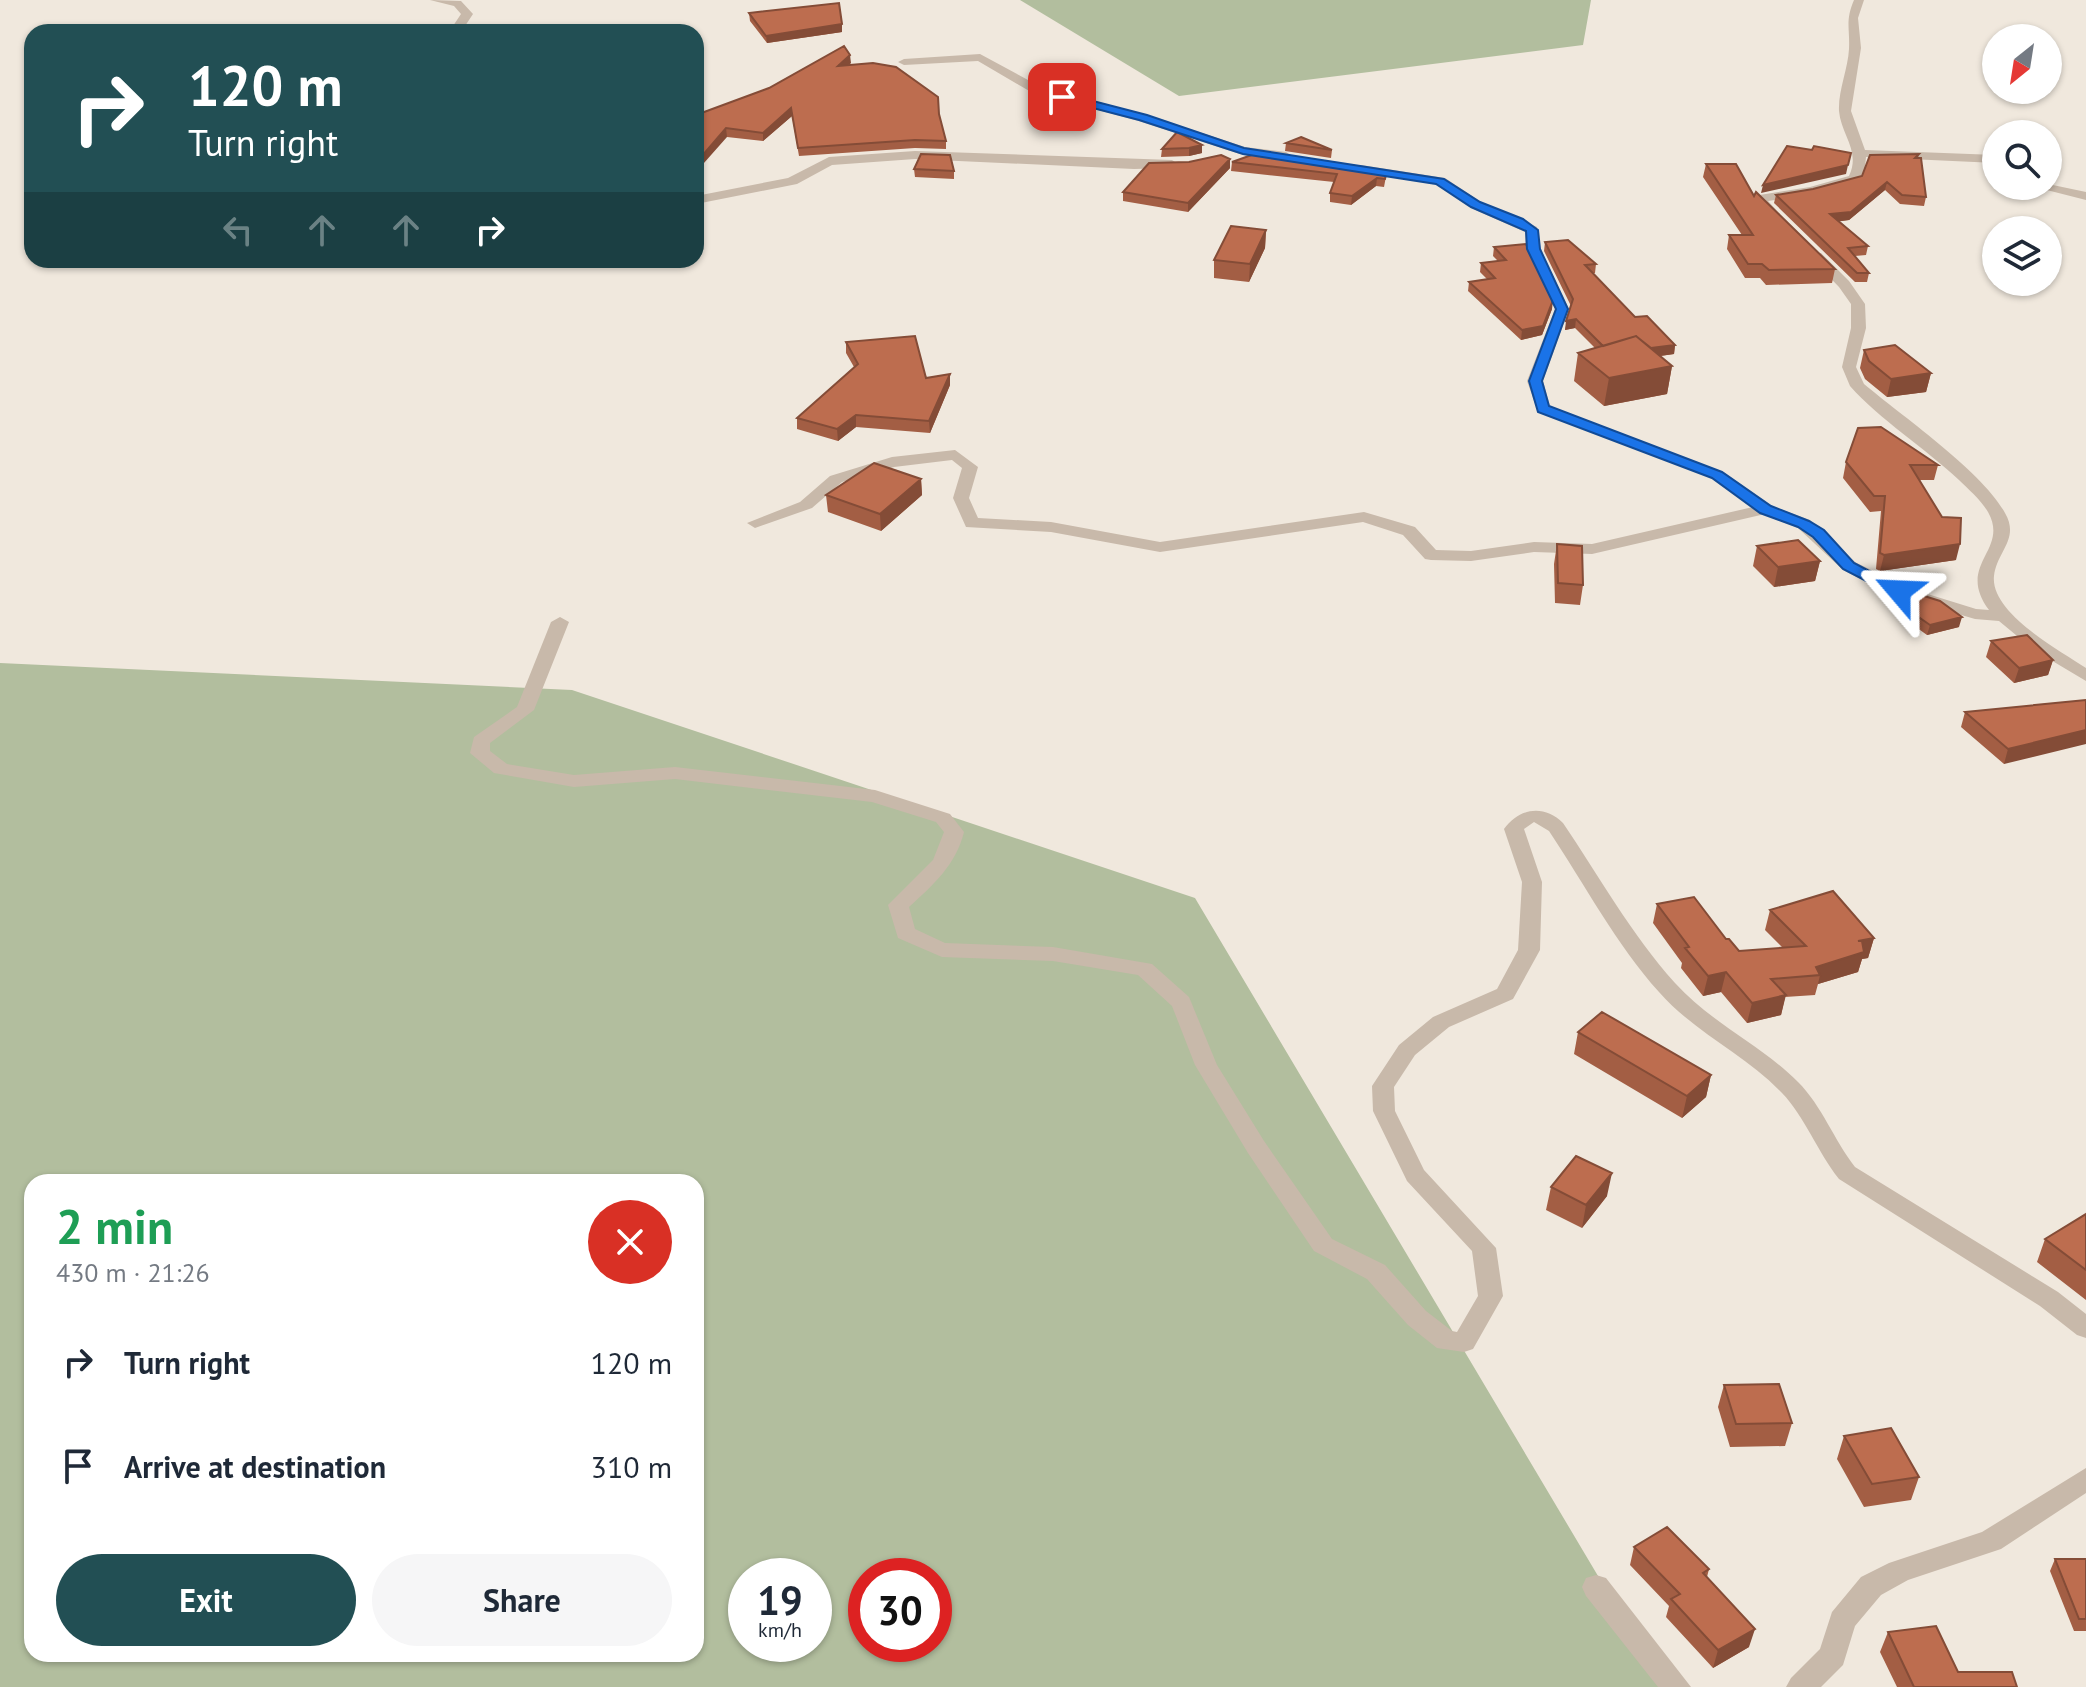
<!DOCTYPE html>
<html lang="en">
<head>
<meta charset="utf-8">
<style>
  :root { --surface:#fff; --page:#f6f6f7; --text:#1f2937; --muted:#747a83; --accent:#224f54 }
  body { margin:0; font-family:"PT Sans",sans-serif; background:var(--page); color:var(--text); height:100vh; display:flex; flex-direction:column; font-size:30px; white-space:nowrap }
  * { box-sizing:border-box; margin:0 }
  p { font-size:26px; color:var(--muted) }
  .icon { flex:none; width:44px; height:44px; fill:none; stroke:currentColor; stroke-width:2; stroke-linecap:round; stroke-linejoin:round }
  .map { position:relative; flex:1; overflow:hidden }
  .sheet { position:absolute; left:24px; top:1174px; width:680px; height:488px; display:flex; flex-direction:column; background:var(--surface); border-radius:24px; box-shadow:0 2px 6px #0004 }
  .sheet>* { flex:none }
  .banner { position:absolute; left:24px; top:24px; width:680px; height:244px; border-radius:24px; box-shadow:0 2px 6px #0004; background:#224f54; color:#fff; overflow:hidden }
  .needle { width:52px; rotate:210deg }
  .fabs { position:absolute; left:1982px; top:24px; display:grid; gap:16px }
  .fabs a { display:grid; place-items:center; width:80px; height:80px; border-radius:50%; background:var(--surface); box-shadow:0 2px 6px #0004; font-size:40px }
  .speed { position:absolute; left:728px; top:1558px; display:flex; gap:16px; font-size:40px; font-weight:700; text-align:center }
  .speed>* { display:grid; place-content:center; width:104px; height:104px; border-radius:50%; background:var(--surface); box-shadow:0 2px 6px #0004; line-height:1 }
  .speed small { font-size:20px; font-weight:400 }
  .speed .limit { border:12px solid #d22; background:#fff; color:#111 }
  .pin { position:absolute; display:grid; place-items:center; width:68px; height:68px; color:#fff; margin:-34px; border-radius:16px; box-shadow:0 4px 12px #0006 }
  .me { position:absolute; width:88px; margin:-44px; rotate:296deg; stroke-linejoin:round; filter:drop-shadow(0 0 6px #0008) }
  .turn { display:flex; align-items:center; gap:28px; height:168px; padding:0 32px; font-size:36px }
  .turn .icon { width:104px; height:104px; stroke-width:2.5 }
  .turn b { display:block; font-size:56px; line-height:68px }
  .lanes { display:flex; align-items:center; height:76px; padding:0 32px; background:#0003; justify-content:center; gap:40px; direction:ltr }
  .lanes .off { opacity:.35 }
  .round { display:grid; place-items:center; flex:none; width:84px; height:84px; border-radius:42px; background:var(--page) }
  .summary { display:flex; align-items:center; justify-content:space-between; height:136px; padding:0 32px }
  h1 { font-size:48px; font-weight:700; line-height:60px; color:#1e9e55 }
  .primary-button { display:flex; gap:16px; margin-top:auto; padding:16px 32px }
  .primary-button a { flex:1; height:92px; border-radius:48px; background:var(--accent); color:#fff; font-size:32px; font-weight:700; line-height:92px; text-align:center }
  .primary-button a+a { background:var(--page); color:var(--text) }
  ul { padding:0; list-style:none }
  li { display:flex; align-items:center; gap:24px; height:104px; padding:0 32px }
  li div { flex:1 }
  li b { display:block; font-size:30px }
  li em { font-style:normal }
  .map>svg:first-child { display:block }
  .green { fill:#b2be9e; fill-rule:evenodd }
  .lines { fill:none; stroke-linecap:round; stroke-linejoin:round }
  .street { fill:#c8b9aa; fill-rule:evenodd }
  .wall { fill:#a35e44 }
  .shaded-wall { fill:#844c37 }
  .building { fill:#bd6d4f; stroke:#844c37; stroke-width:2 }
  .route { fill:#1a73e8; stroke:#114b97; stroke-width:2 }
</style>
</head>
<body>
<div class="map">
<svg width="2086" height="1687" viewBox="0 0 2086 1687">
  <rect width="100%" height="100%" fill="#f0e8dd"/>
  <path class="green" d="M 1020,0 L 1591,0 L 1583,45 L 1179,96 Z
    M 0,663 L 572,690 L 1195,898 L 1664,1687 L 0,1687 ZM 32,1182 L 696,1182 L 696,1654 L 32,1654 ZM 746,1576 L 814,1576 L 814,1644 L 746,1644 ZM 866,1576 L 934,1576 L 934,1644 L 866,1644 Z"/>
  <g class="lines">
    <path class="street" d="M 430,0 L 461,1 L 473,14 L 461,32 L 449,32 L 461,14 L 454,6 Z
      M 1854,0 L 1864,0 L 1858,18 L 1861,48 L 1851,111 L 1865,150 L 1996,155 L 1996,163 L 1866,157 L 1865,168 L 1859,182 L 1811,195 L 1768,201 L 1780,214 L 1768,217 L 1753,202 L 1753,196 L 1810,187 L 1849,176 C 1861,151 1841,135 1839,111 C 1838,91 1848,69 1849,49 C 1850,28 1845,21 1854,0 Z
      M 980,54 L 1039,86 L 1147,115 L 1245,147 L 1286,152 L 1292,156 L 1286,160 L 1243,155 L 1139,121 L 1031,92 L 978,61 L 904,65 L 898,62 L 904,59 Z
      M 915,151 L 1172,160 L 1178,164 L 1172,168 L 1134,169 L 915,159 L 832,165 L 797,184 L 696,204 L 696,196 L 788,178 L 829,157 Z
      M 1361,165 L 1445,178 L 1481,202 L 1537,227 L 1540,249 L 1569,309 L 1543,381 L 1550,406 L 1723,472 L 1772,506 L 1810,520 L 1855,562 L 1905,587 L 1976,609 L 1989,610 C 1955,564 2010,551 1988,512 C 1981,500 1969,490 1959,480 C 1926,449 1879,419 1850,386 L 1842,367 L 1851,328 L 1851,304 L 1839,287 L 1809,256 L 1821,253 L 1849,281 L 1865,304 L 1866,328 L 1856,367 L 1864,384 C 1902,416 1983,472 2005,513 C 2020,539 1997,551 1994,576 C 1990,613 2059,650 2086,668 L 2086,681 L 2034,650 L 1999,621 L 1975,619 L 1893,595 L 1843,570 L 1798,528 L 1765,514 L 1592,554 L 1534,552 L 1471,561 L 1431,560 L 1425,559 L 1403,535 L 1363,522 L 1160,552 L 1051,532 L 966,527 L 953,498 L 962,468 L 952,460 L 894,467 L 842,482 L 812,508 L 755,528 L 747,523 L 800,502 L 830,476 L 892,457 L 955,450 L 978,467 L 969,498 L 978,518 L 1051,522 L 1160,542 L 1364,512 L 1415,527 L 1436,550 L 1471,551 L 1534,542 L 1592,544 L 1753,507 L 1711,478 L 1538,412 L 1527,381 L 1555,309 L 1526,249 L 1525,232 L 1471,208 L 1436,184 L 1356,172 L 1356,166 Z
      M 2048,184 L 2086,192 L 2086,200 L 2031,186 Z
      M 560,617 L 569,622 L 534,710 L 490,743 L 490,751 L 507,764 L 574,775 L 675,767 L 875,790 L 950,814 L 964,832 C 956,865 933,885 909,907 L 915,929 L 945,943 L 1053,947 L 1152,964 L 1189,997 L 1217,1065 L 1264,1141 L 1332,1239 L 1385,1265 L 1426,1311 L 1452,1331 L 1457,1332 L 1478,1296 L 1472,1251 L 1407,1181 L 1373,1111 L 1372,1086 L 1399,1045 L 1433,1017 L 1497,989 L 1518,950 L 1522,882 L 1504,829 C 1519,808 1544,804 1563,823 C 1599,876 1631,934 1675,983 C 1711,1023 1760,1044 1798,1082 C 1822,1106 1834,1140 1855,1167 L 2058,1292 L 2086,1314 L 2086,1338 L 2077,1335 L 2040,1306 L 1839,1179 C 1817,1151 1805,1117 1782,1093 C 1745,1054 1695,1033 1659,992 C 1616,944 1585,885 1549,831 L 1534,822 L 1524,829 L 1542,882 L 1540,950 L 1513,999 L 1449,1027 L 1415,1055 L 1394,1087 L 1395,1111 L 1424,1170 L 1496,1248 L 1503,1296 L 1473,1349 L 1464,1352 L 1437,1348 L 1408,1325 L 1367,1279 L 1314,1251 L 1248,1153 L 1195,1065 L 1172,1006 L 1138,975 L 1053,961 L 942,957 L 898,938 L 888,905 L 933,860 L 944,832 L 936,822 L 872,802 L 675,779 L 574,787 L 494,773 L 470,753 L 474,737 L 517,707 L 551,622 Z
      M 2086,1468 L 2086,1493 L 2001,1549 L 1908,1580 L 1881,1595 L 1855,1626 L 1843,1665 L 1821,1687 L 1786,1687 L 1791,1678 L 1820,1649 L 1832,1612 L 1861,1577 L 1889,1563 L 1982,1532 Z
      M 1596,1575 L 1606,1578 L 1691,1687 L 1658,1687 L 1586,1596 L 1582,1587 L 1586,1578 Z"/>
  </g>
  <path class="wall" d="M 749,13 L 842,24 L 842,32 L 767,43 L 750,21 Z
    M 851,63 L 848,65 L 939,114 L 946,141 L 946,149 L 915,148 L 799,156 L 792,116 L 763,141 L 727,137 L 696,115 Z
    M 1177,132 L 1202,153 L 1189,156 L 1161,157 L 1162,149 Z
    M 1286,143 L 1332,150 L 1331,158 L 1285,151 Z
    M 1919,154 L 1918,158 L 1926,197 L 1924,206 L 1900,204 L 1885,190 L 1849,220 L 1839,221 L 1868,246 L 1866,255 L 1855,256 L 1869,273 L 1867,282 L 1855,282 L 1774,203 L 1776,195 L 1813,189 L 1862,176 Z
    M 1230,159 L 1230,168 L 1188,212 L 1123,201 L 1123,192 Z
    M 1232,162 L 1387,171 L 1384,187 L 1376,186 L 1351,205 L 1330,202 L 1330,193 L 1334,182 L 1231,171 Z
    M 1706,164 L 1754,196 L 1835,269 L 1832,283 L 1766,285 L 1760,278 L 1745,278 L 1727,249 L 1729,235 L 1742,235 L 1703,177 Z
    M 914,169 L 954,171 L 954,179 L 915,177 Z
    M 1266,230 L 1265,248 L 1249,282 L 1214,278 L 1214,260 Z
    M 1545,242 L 1596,264 L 1595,273 L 1593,273 L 1635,317 L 1675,345 L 1674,354 L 1660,356 L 1672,366 L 1667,394 L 1604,406 L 1574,381 L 1578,353 L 1595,348 L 1575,328 L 1565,330 L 1571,306 L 1544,251 Z
    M 1494,247 L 1552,309 L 1542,335 L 1521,340 L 1468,291 L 1469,282 L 1487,279 L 1480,272 L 1481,263 L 1498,261 L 1493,256 Z
    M 846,342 L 926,378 L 950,374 L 950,385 L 930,433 L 856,427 L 838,441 L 797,429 L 797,418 L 854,367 L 846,353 Z
    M 1864,350 L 1931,373 L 1926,392 L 1887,397 L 1865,379 L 1860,368 Z
    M 1846,462 L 1938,465 L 1934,480 L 1920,480 L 1956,560 L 1880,571 L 1876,569 L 1881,511 L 1870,512 L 1843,478 Z
    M 921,479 L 922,495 L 881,531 L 828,512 L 826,495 Z
    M 1557,544 L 1583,585 L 1580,605 L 1555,603 L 1554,564 Z
    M 1757,546 L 1820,561 L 1815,581 L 1774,587 L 1753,566 Z
    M 1897,602 L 1959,627 L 1927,635 L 1895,612 Z
    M 1991,641 L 2053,660 L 2048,675 L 2014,683 L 1986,657 Z
    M 2086,700 L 2004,764 L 1961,727 L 1965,712 Z
    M 1657,904 L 1726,939 L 1739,951 L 1783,948 L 1765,930 L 1770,910 L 1874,938 L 1868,958 L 1862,959 L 1858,972 L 1818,984 L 1815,995 L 1785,997 L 1781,1015 L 1747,1023 L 1721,992 L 1703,996 L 1681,968 L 1682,963 L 1653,923 Z
    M 1578,1032 L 1711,1075 L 1706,1097 L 1682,1118 L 1574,1054 Z
    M 1551,1187 L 1607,1196 L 1582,1228 L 1546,1210 Z
    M 2086,1214 L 2086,1300 L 2037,1262 L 2045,1239 Z
    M 1724,1385 L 1792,1423 L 1785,1446 L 1730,1447 L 1718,1407 Z
    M 1844,1436 L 1919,1477 L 1911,1500 L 1864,1507 L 1837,1459 Z
    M 1634,1547 L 1709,1569 L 1707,1577 L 1749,1647 L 1713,1668 L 1666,1617 L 1669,1606 L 1630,1565 Z
    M 2055,1559 L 2086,1559 L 2086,1631 L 2074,1631 L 2050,1571 Z
    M 1888,1632 L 1958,1672 L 2017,1687 L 1897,1687 L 1880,1652 Z"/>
  <path class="shaded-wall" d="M 842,24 L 842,32 L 767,43 L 766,36 Z
    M 850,55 L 851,63 L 838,74 L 838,66 Z
    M 791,108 L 792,116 L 763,141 L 763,133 Z
    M 726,128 L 727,137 L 696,172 L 696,163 Z
    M 1202,145 L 1202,153 L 1189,156 L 1189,148 Z
    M 1230,159 L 1230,168 L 1188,212 L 1188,203 Z
    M 1848,165 L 1846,174 L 1761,193 L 1763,185 Z
    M 1377,178 L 1376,186 L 1351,205 L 1352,196 Z
    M 1887,182 L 1885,190 L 1849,220 L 1828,223 L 1830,214 Z
    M 1266,230 L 1265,248 L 1249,282 L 1250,264 Z
    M 1553,300 L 1552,309 L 1542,335 L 1521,340 L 1522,330 Z
    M 1576,319 L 1575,328 L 1565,330 L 1566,321 Z
    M 1675,345 L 1674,354 L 1610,363 L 1611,354 Z
    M 1672,366 L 1667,394 L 1604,406 L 1609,378 Z
    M 1931,373 L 1926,392 L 1887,397 L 1891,379 Z
    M 950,374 L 950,385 L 930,433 L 929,421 Z
    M 856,415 L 856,427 L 838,441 L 837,429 Z
    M 921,479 L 922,495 L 881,531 L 880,514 Z
    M 1960,544 L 1956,560 L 1880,571 L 1884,555 Z
    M 1820,561 L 1815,581 L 1774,587 L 1778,567 Z
    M 1962,617 L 1959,627 L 1927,635 L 1930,625 Z
    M 2053,660 L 2048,675 L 2014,683 L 2019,668 Z
    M 2086,730 L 2086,744 L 2004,764 L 2008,749 Z
    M 1874,938 L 1868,958 L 1862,959 L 1858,972 L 1818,984 L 1820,975 L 1816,967 L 1858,941 Z
    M 1726,972 L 1721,992 L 1703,996 L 1708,976 Z
    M 1786,995 L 1781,1015 L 1747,1023 L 1752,1003 Z
    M 1711,1075 L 1706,1097 L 1682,1118 L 1687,1096 Z
    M 1612,1173 L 1607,1196 L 1582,1228 L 1586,1205 Z
    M 1755,1629 L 1749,1647 L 1713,1668 L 1718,1650 Z"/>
  <path class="building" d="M 839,3 L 842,24 L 766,36 L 749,13 Z
    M 844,46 L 850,55 L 838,66 L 873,63 L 896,67 L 938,97 L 939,114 L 946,141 L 915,140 L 798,148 L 791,108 L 763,133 L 726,128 L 696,163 L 696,115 L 769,88 Z
    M 1177,132 L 1202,145 L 1189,148 L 1162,149 Z
    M 1301,137 L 1332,150 L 1286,143 Z
    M 1787,146 L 1812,150 L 1814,146 L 1851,153 L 1848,165 L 1763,185 Z
    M 1260,152 L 1387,171 L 1385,179 L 1377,178 L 1352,196 L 1330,193 L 1337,174 L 1232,162 Z
    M 921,154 L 950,155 L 954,171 L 914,169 Z
    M 1919,154 L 1915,158 L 1921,158 L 1926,197 L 1902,195 L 1887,182 L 1851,212 L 1830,214 L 1868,246 L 1848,248 L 1869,273 L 1857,273 L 1776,195 L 1813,189 L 1862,176 L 1870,155 Z
    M 1221,155 L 1230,159 L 1188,203 L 1123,192 L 1149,163 L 1189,162 Z
    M 1706,164 L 1736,164 L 1754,196 L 1756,192 L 1835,269 L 1769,270 L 1762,264 L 1748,264 L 1729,235 L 1753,235 Z
    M 1231,226 L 1266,230 L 1250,264 L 1214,260 Z
    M 1568,240 L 1596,264 L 1585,265 L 1635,317 L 1647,316 L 1675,345 L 1651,348 L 1636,336 L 1603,346 L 1576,319 L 1566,321 L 1573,299 L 1545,242 Z
    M 1526,244 L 1553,300 L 1543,326 L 1522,330 L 1469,282 L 1495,278 L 1481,263 L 1506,260 L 1494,247 Z
    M 915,336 L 926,378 L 950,374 L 929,421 L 856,415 L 837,429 L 797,418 L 858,364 L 846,342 Z
    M 1636,336 L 1672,366 L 1609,378 L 1578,353 Z
    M 1895,345 L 1931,373 L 1891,379 L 1869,361 L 1864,350 Z
    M 1881,427 L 1938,465 L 1910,465 L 1942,517 L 1961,518 L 1960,544 L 1884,555 L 1880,553 L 1885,496 L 1874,496 L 1846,462 L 1858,428 Z
    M 874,463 L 921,479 L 880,514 L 826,495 Z
    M 1798,540 L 1820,561 L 1778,567 L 1757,546 Z
    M 1557,544 L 1582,546 L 1583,585 L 1558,583 Z
    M 1921,595 L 1940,601 L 1962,617 L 1930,625 L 1897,602 Z
    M 2027,635 L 2053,660 L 2019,668 L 1991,641 Z
    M 2086,700 L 2086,730 L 2008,749 L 1965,712 Z
    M 1833,891 L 1874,938 L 1858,941 L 1862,941 L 1864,952 L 1816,967 L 1820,975 L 1771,979 L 1786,995 L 1752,1003 L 1726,972 L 1708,976 L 1685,948 L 1689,947 L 1657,904 L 1694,897 L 1726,939 L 1729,939 L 1739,951 L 1806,946 L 1770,910 Z
    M 1602,1012 L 1711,1075 L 1687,1096 L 1578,1032 Z
    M 1576,1156 L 1612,1173 L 1586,1205 L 1551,1187 Z
    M 2086,1214 L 2086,1270 L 2045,1239 Z
    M 1779,1384 L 1792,1423 L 1736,1424 L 1724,1385 Z
    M 1891,1428 L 1919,1477 L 1872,1484 L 1844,1436 Z
    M 1667,1527 L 1709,1569 L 1703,1573 L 1755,1629 L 1718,1650 L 1671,1599 L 1680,1594 L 1634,1547 Z
    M 2055,1559 L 2086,1559 L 2086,1619 L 2079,1619 Z
    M 1936,1626 L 1958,1672 L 2012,1672 L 2017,1687 L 1914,1687 L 1888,1632 Z"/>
  <path class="route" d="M 1062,93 L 1147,115 L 1244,148 L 1444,179 L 1480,202 L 1523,219 L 1538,230 L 1540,249 L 1568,309 L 1542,381 L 1549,406 L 1722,472 L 1771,506 L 1809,521 L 1824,530 L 1854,563 L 1907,591 L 1905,595 L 1893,595 L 1843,569 L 1813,537 L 1798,527 L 1760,513 L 1712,478 L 1538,412 L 1529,381 L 1556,309 L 1527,249 L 1526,231 L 1471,207 L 1436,184 L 1243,154 L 1139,120 L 1058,99 L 1057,97 Z"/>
</svg>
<div class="fabs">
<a><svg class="needle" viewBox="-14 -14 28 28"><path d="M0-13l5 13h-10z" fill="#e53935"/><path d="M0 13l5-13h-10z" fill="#747a83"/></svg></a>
<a><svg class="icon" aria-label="search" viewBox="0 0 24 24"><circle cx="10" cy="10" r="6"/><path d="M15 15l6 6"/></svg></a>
<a><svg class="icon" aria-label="layers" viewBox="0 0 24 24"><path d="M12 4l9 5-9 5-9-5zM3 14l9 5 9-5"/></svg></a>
</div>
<div class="speed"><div>19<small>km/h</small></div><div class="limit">30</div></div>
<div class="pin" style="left:1062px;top:97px;background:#d93025"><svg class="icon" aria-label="arrive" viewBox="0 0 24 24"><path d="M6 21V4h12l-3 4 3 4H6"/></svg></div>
<svg class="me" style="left:1899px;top:591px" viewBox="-20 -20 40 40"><path d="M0-17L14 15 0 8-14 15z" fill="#1a73e8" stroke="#fff" stroke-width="4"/></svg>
<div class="banner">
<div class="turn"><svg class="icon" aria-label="right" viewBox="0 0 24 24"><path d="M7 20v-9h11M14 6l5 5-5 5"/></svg><div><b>120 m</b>Turn right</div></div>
<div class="lanes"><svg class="icon off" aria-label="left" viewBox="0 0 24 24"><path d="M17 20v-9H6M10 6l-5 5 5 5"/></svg><svg class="icon off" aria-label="ahead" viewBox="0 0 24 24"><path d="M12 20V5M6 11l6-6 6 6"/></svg><svg class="icon off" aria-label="ahead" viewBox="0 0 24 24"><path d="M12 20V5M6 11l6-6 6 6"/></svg><svg class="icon" aria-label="right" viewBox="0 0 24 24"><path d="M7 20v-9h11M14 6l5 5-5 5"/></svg></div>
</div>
<section class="sheet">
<div class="summary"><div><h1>2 min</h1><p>430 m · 21:26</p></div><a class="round" style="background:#d93025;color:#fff"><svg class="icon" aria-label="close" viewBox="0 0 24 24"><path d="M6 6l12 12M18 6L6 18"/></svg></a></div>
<ul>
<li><svg class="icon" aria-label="right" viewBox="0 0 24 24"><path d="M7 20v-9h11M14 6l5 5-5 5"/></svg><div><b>Turn right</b></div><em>120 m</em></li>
<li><svg class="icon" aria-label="arrive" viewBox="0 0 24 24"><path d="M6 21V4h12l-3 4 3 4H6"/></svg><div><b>Arrive at destination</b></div><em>310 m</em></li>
</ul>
<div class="primary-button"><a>Exit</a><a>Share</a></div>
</section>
</div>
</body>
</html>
